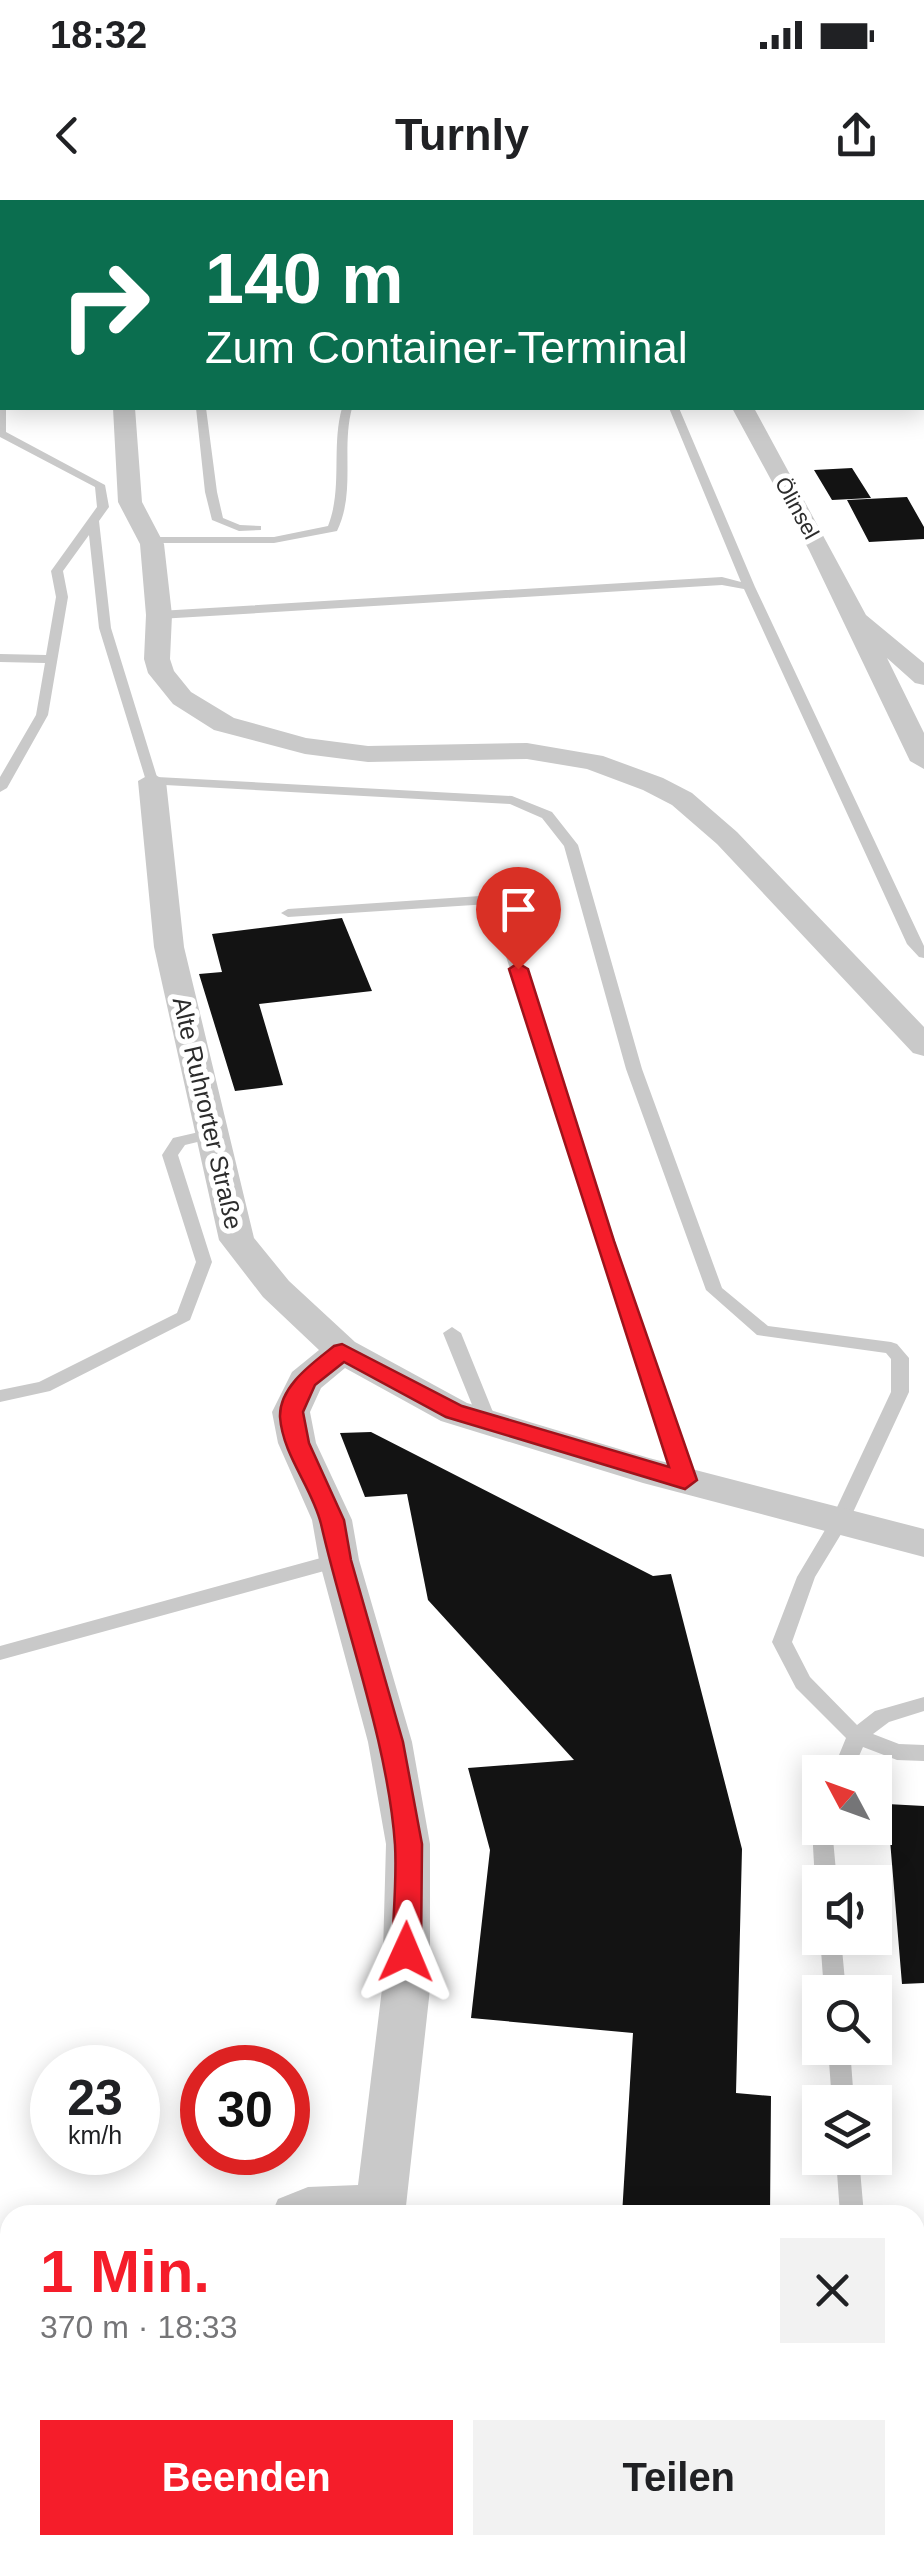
<!DOCTYPE html>
<html lang="de">
<head>
<meta charset="utf-8">
<style>
  :root { --surface:#fff; --page:#f2f2f2; --text:#202124; --muted:#757577; --accent:#f51d2a }
  body { margin:0; font-family:Arial,sans-serif; background:var(--page); color:var(--text); height:100vh; display:flex; flex-direction:column; font-size:38px; white-space:nowrap }
  * { box-sizing:border-box; margin:0 }
  p { font-size:32px; color:var(--muted) }
  .icon { flex:none; width:55px; height:55px; fill:none; stroke:currentColor; stroke-width:2; stroke-linecap:round; stroke-linejoin:round }
  .map { position:relative; flex:1; overflow:hidden }
  .drawer { position:absolute; left:0px; top:2005px; width:925px; height:350px; display:flex; flex-direction:column; background:var(--surface); border-radius:30px 30px 0 0; box-shadow:0 5px 25px #0003 }
  .drawer>* { flex:none }
  .guide { position:absolute; left:0px; top:0px; width:925px; height:210px; box-shadow:0 5px 25px #0003; background:#0b6e4f; color:#fff; overflow:hidden }
  .needle { width:65px; rotate:311deg }
  .fabs { position:absolute; left:802px; top:1555px; display:grid; gap:20px }
  .fabs a { display:grid; place-items:center; width:90px; height:90px; border-radius:0px; background:var(--surface); box-shadow:0 5px 25px #0003; font-size:50px }
  .speed { position:absolute; left:30px; top:1845px; display:flex; gap:20px; font-size:50px; font-weight:700; text-align:center }
  .speed>* { display:grid; place-content:center; width:130px; height:130px; border-radius:50%; background:var(--surface); box-shadow:0 5px 25px #0003; line-height:1 }
  .speed small { font-size:25px; font-weight:400 }
  .speed .limit { border:15px solid #d22; background:#fff; color:#111 }
  .pin { position:absolute; display:grid; place-items:center; width:85px; height:85px; color:#fff; margin:-102px -42px; border-radius:50% 50% 50% 0; rotate:-45deg; box-shadow:0 0 10px #0007 }
  .pin .icon { rotate:45deg }
  .me { position:absolute; width:110px; margin:-55px; rotate:1deg; stroke-linejoin:round; filter:drop-shadow(0 0 8px #0008) }
  .turn { display:flex; align-items:center; gap:35px; height:210px; padding:0 40px; font-size:45px }
  .turn .icon { width:130px; height:130px; stroke-width:2.5 }
  .turn b { display:block; font-size:70px; line-height:85px }
  .round { display:grid; place-items:center; flex:none; width:105px; height:105px; border-radius:0px; background:var(--page) }
  .overview { display:flex; align-items:center; justify-content:space-between; height:170px; padding:0 40px }
  h1 { font-size:60px; font-weight:700; line-height:75px; color:var(--accent) }
  .cta { display:flex; gap:20px; margin-top:auto; padding:20px 40px }
  .cta a { flex:1; height:115px; border-radius:0px; background:var(--accent); color:#fff; font-size:40px; font-weight:700; line-height:115px; text-align:center }
  .cta a+a { background:var(--page); color:var(--text) }
  .status { display:flex; justify-content:space-between; align-items:center; height:70px; padding:0 50px; background:var(--surface); direction:ltr }
  .status svg { height:28px; fill:currentColor }
  header { display:flex; justify-content:space-between; align-items:center; height:130px; padding:0 40px; background:var(--surface); font-size:45px; font-weight:700 }
  .map>svg:first-child { display:block }
  .building { fill:#131313 }
  .lines { fill:none; stroke-linecap:round; stroke-linejoin:round }
  .service { fill:#c9c9c9; fill-rule:evenodd }
  .minor { fill:#c9c9c9; fill-rule:evenodd }
  .route { fill:#f51d2a; stroke:#9f131b; stroke-width:2.5 }
  .labels { text-anchor:middle; dominant-baseline:central; stroke-width:10; stroke-linejoin:round; paint-order:stroke }
  .far-street-label { font-size:22px; fill:#2c2c2c; stroke:#fff }
  .street-label { font-size:25px; fill:#2c2c2c; stroke:#fff }
</style>
</head>
<body>
<div class="status"><b>18:32</b><svg viewBox="0 0 49 12"><path d="M0 12V9h3v3zM5 12V6h3v6zM10 12V3h3v9zM15 12V0h3v12zM26 1h20v11H26zM47 4h2v5h-2z"/></svg></div>
<header><svg class="icon" aria-label="back" viewBox="0 0 24 24"><path d="M15 5l-7 7 7 7"/></svg>Turnly<svg class="icon" aria-label="share" viewBox="0 0 24 24"><path d="M12 15V3M7 8l5-5 5 5M5 13v7h14v-7"/></svg></header>
<div class="map">
<svg width="924" height="2355" viewBox="0 0 924 2355">
  <rect width="100%" height="100%" fill="#fff"/>
  <path class="building" d="M 852,268 L 871,298 L 832,300 L 814,270 Z
    M 907,297 L 924,327 L 924,339 L 869,342 L 847,300 Z
    M 342,718 L 372,791 L 259,804 L 283,885 L 235,891 L 199,774 L 222,772 L 212,734 Z
    M 371,1232 L 653,1376 L 671,1374 L 742,1649 L 736,1893 L 771,1896 L 770,2015 L 622,2015 L 633,1833 L 471,1818 L 490,1650 L 468,1568 L 574,1560 L 428,1400 L 407,1294 L 365,1297 L 340,1233 Z
    M 887,1604 L 924,1606 L 924,1783 L 902,1784 Z"/>
  <g class="lines">
    <path class="service" d="M 172,0 L 180,0 L 180,2 L 172,2 Z
      M 0,188 L 2,189 L 2,208 L 6,208 L 6,232 L 105,285 L 109,307 L 99,321 L 111,428 L 157,577 L 512,596 L 552,612 L 578,645 L 642,869 L 722,1088 L 768,1126 L 891,1142 L 897,1144 L 909,1158 L 909,1192 L 849,1321 L 815,1377 L 792,1442 L 810,1477 L 857,1525 L 875,1511 L 924,1497 L 924,1511 L 889,1522 L 873,1534 L 899,1544 L 924,1545 L 924,1561 L 897,1560 L 863,1547 L 852,1572 L 832,1572 L 846,1538 L 796,1488 L 772,1442 L 797,1377 L 831,1320 L 891,1192 L 891,1159 L 886,1153 L 757,1135 L 706,1090 L 626,869 L 564,646 L 542,618 L 510,604 L 147,584 L 99,428 L 89,335 L 63,371 L 68,397 L 48,515 L 7,588 L 0,592 L 0,577 L 36,515 L 45,463 L 0,462 L 0,454 L 46,455 L 56,397 L 51,371 L 97,307 L 95,287 L 0,237 Z
      M 196,208 L 206,208 L 217,292 L 223,318 L 240,325 L 261,326 L 261,330 L 239,331 L 212,320 L 205,292 Z
      M 342,208 L 352,208 C 341,249 356,292 337,331 L 274,343 L 149,343 L 143,340 L 149,337 L 274,337 L 328,326 C 343,288 331,247 342,208 Z
      M 669,208 L 679,208 L 755,387 L 924,746 L 924,758 L 919,757 L 907,744 L 744,389 L 722,385 L 159,419 L 153,415 L 159,411 L 722,377 L 741,382 Z
      M 495,695 L 502,699 L 694,1281 L 691,1285 L 679,1285 L 676,1281 L 489,704 L 288,717 L 281,713 L 288,709 Z
      M 212,929 L 220,934 L 218,937 L 185,945 L 178,955 L 212,1062 L 190,1120 L 50,1191 L 0,1202 L 0,1190 L 39,1182 L 177,1113 L 196,1062 L 162,955 L 173,938 Z
      M 452,1127 L 461,1133 L 497,1222 L 494,1226 L 488,1228 L 479,1222 L 443,1133 Z
      M 339,1353 L 346,1355 L 348,1360 L 346,1365 L 0,1460 L 0,1446 Z
      M 820,1621 L 820,1628 L 832,1628 L 837,1682 L 820,1682 L 820,1688 L 815,1682 L 812,1628 L 815,1622 Z
      M 820,1736 L 841,1738 L 846,1792 L 824,1792 Z
      M 828,1848 L 850,1848 L 854,1902 L 832,1902 Z
      M 836,1958 L 859,1958 L 864,2015 L 840,2015 Z
      M 865,2345 L 891,2345 L 892,2355 L 866,2355 Z"/>
    <path class="minor" d="M 100,0 L 120,0 L 120,2 L 101,2 Z
      M 624,0 L 644,0 L 646,2 L 626,2 Z
      M 113,208 L 135,208 L 142,302 L 164,344 L 172,415 L 170,459 L 174,471 L 191,492 L 234,518 L 306,538 L 368,546 L 527,543 L 603,556 L 663,578 L 692,593 L 737,632 L 924,827 L 924,856 L 913,853 L 717,644 L 672,605 L 643,590 L 587,569 L 527,559 L 368,562 L 305,554 L 214,530 L 173,504 L 148,473 L 144,459 L 146,415 L 140,344 L 118,302 Z
      M 732,208 L 754,208 L 866,415 L 924,463 L 924,485 L 915,483 L 887,458 L 924,533 L 924,569 L 910,561 L 809,350 Z
      M 152,573 L 166,581 L 184,747 L 254,1038 L 289,1081 L 355,1142 L 467,1203 L 649,1258 L 924,1329 L 924,1357 L 643,1283 L 441,1221 L 345,1168 L 321,1188 L 310,1212 L 316,1243 L 352,1320 L 359,1360 L 412,1542 L 430,1644 L 430,1789 L 405,2015 L 271,2015 L 278,1999 L 308,1987 L 358,1985 L 382,1789 L 386,1644 L 368,1542 L 319,1360 L 312,1320 L 278,1243 L 272,1212 L 292,1172 L 319,1150 L 263,1097 L 219,1040 L 154,747 L 138,581 Z
      M 10,2119 L 10,2168 L 0,2172 L 0,2123 Z
      M 300,2345 L 356,2345 L 355,2355 L 299,2355 Z"/>
  </g>
  <path class="route" d="M 518,763 L 528,769 L 614,1041 L 697,1280 L 685,1289 L 446,1217 L 344,1162 L 315,1185 L 303,1212 L 309,1243 L 344,1320 L 351,1360 L 403,1542 L 422,1644 L 421,1752 L 416,1761 L 406,1764 L 397,1761 L 392,1752 C 393,1717 397,1680 395,1645 C 388,1542 344,1426 321,1324 C 312,1287 283,1256 280,1217 C 279,1186 313,1163 334,1146 L 342,1144 L 462,1206 L 669,1267 L 509,769 Z"/>
  <g class="labels">
    <g class="far-street-label">
      <text transform="translate(797 308) rotate(61)">Ölinsel</text>
    </g>
    <g class="street-label">
      <text transform="translate(208 913) rotate(77)">Alte Ruhrorter Straße</text>
    </g>
  </g>
</svg>
<div class="fabs">
<a><svg class="needle" viewBox="-14 -14 28 28"><path d="M0-13l5 13h-10z" fill="#e53935"/><path d="M0 13l5-13h-10z" fill="#757577"/></svg></a>
<a><svg class="icon" aria-label="sound" viewBox="0 0 24 24"><path d="M4 9h4l5-4v14l-5-4H4zM17 9q2 3 0 6"/></svg></a>
<a><svg class="icon" aria-label="search" viewBox="0 0 24 24"><circle cx="10" cy="10" r="6"/><path d="M15 15l6 6"/></svg></a>
<a><svg class="icon" aria-label="layers" viewBox="0 0 24 24"><path d="M12 4l9 5-9 5-9-5zM3 14l9 5 9-5"/></svg></a>
</div>
<div class="speed"><div>23<small>km/h</small></div><div class="limit">30</div></div>
<div class="pin" style="left:518px;top:769px;background:#d93025"><svg class="icon" aria-label="arrive" viewBox="0 0 24 24"><path d="M6 21V4h12l-3 4 3 4H6"/></svg></div>
<svg class="me" style="left:406px;top:1752px" viewBox="-20 -20 40 40"><path d="M0-17L14 15 0 8-14 15z" fill="#f51d2a" stroke="#fff" stroke-width="4"/></svg>
<div class="guide">
<div class="turn"><svg class="icon" aria-label="right" viewBox="0 0 24 24"><path d="M7 20v-9h11M14 6l5 5-5 5"/></svg><div><b>140 m</b>Zum Container-Terminal</div></div>
</div>
<section class="drawer">
<div class="overview"><div><h1>1 Min.</h1><p>370 m · 18:33</p></div><a class="round"><svg class="icon" aria-label="close" viewBox="0 0 24 24"><path d="M6 6l12 12M18 6L6 18"/></svg></a></div>
<div class="cta"><a>Beenden</a><a>Teilen</a></div>
</section>
</div>
</body>
</html>
